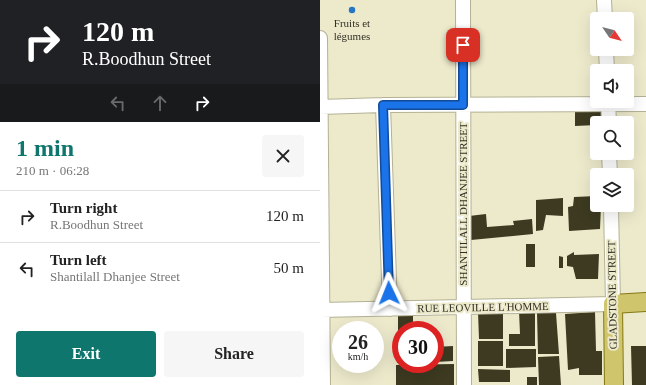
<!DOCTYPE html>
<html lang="en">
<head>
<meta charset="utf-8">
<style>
  :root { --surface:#fff; --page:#f6f6f6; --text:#222; --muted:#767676; --line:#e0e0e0; --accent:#0f766e }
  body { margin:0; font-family:"Times New Roman",serif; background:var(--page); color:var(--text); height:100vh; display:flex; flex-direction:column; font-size:15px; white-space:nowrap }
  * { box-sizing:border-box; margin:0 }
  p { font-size:13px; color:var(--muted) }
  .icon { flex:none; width:22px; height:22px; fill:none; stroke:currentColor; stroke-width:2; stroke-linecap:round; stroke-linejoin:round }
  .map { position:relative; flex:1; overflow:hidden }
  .drawer { display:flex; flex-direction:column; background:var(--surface); width:320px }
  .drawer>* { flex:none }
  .top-card { background:#202124; color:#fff; overflow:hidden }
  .needle { width:26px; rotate:125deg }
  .tools { position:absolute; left:270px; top:12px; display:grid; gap:8px }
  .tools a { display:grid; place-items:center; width:44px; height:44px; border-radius:4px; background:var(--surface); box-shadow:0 4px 16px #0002; font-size:20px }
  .speed { position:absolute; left:12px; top:321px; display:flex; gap:8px; font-size:20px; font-weight:700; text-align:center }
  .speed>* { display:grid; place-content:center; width:52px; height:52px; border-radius:50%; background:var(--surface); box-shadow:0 4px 16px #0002; line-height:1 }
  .speed small { font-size:10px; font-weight:400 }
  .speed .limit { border:6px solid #d22; background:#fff; color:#111 }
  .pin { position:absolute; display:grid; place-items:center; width:34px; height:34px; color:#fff; margin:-17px; border-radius:8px; box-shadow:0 2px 6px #0006 }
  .me { position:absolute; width:44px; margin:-22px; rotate:358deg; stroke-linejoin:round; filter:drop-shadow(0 0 3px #0008) }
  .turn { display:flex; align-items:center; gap:14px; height:84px; padding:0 16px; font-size:18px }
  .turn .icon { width:52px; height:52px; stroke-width:2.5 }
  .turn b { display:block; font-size:28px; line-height:34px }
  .lanes { display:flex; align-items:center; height:38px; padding:0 16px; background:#0003; justify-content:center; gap:20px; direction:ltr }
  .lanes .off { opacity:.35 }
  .round { display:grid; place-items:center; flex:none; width:42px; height:42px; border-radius:4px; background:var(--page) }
  .summary { display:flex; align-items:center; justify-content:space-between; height:68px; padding:0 16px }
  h1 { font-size:24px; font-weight:700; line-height:30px; color:var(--accent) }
  .cta { display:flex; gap:8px; margin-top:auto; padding:8px 16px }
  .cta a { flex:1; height:46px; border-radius:4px; background:var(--accent); color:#fff; font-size:16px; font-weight:700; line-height:46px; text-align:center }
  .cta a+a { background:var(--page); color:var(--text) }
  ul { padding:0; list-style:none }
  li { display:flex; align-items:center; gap:12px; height:52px; padding:0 16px; border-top:1px solid var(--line) }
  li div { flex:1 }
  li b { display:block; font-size:15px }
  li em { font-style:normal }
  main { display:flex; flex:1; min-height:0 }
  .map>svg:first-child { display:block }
  .building { fill:#3d3a21 }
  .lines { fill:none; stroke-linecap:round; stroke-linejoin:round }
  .minor-casing { stroke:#b4b194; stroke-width:16 }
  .major-casing { stroke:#837814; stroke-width:20 }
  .minor { stroke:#fff; stroke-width:14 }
  .major { stroke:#cfc56d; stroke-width:18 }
  .route-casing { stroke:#114b97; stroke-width:10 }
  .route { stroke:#1a73e8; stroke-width:7 }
  .poi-dot { fill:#2676c5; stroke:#edeacc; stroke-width:1.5 }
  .labels { text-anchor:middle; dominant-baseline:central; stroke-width:4; stroke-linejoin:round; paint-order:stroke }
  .poi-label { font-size:11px; fill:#313024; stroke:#edeacc }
  .street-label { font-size:11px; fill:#313024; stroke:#edeacc }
</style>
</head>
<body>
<main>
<section class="drawer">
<div class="top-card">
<div class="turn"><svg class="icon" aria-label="right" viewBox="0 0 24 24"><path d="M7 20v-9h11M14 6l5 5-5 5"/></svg><div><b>120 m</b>R.Boodhun Street</div></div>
<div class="lanes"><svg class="icon off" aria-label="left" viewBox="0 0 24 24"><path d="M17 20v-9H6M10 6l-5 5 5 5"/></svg><svg class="icon off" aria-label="ahead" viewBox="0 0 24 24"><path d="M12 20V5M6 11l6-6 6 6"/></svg><svg class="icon" aria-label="right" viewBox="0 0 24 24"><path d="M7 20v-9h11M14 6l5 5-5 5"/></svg></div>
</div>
<div class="summary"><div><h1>1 min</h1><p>210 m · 06:28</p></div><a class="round"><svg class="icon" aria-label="close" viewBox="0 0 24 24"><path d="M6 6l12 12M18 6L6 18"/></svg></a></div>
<ul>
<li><svg class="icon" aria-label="right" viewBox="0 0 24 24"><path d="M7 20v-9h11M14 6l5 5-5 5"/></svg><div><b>Turn right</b><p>R.Boodhun Street</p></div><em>120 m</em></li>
<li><svg class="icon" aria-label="left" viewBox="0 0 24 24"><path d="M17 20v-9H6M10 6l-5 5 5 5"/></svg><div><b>Turn left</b><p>Shantilall Dhanjee Street</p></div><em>50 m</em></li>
</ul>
<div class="cta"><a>Exit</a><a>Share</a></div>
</section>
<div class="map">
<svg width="326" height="385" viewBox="0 0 326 385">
  <rect width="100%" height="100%" fill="#edeacc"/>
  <path class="building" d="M 282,111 L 283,123 L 277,123 L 277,125 L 255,126 L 255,112 Z
    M 277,196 L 277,205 L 281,205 L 280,229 L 249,231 L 248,207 L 253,206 L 254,197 Z
    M 243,198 L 243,216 L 226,215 L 223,230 L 216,231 L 216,200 Z
    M 166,214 L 167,227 L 194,225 L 193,221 L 212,219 L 213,234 L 151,240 L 149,216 Z
    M 206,244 L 215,244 L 215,267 L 206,267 Z
    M 254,252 L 254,255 L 279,254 L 278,279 L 256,279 L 253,267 L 247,266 L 247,256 Z
    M 239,256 L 243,257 L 243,268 L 239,268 Z
    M 199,311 L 215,311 L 215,346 L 189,346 L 189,334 L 200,334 Z
    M 158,312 L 183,312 L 183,339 L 159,339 Z
    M 217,312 L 236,313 L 239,354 L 218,354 Z
    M 275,312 L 276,351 L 282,351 L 282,375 L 259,375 L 259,368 L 248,370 L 245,314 Z
    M 93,313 L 93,330 L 81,330 L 81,341 L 78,342 L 78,315 Z
    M 158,341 L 183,341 L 183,366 L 158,366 Z
    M 81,345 L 81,363 L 77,363 L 76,346 Z
    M 133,346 L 133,361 L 115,362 L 115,347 Z
    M 311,346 L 326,346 L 326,385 L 312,385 Z
    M 186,349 L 216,349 L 216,367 L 186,368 Z
    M 239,356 L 241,385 L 219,385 L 218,357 Z
    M 134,364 L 134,385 L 76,385 L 76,365 Z
    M 158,369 L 190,370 L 190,382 L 159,382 Z
    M 207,377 L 217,377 L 217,385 L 207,385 Z"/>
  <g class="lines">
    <defs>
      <path id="minor" d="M 143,0 L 144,385
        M 284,0 L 285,19
        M 0,38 L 3,385
        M 286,49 L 287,71
        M 288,101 L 289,123
        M 63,105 L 70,309
        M 0,107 L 63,105 L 326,104
        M 289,153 L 290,175
        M 0,310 L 293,304 L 291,205"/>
      <path id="major" d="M 294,385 L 293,304 L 326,302"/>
    </defs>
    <use href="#minor" class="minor-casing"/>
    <use href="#major" class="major-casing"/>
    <use href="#minor" class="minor"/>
    <use href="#major" class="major"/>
  </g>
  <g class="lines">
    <defs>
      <path id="route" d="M 69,293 L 63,105 L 143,105 L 143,45"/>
    </defs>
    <use href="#route" class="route-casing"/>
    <use href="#route" class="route"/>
  </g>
  <circle class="poi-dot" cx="32" cy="10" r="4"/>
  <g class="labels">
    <g class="poi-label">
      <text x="32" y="23">Fruits et<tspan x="32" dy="13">légumes</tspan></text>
    </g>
    <g class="street-label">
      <text transform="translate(143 204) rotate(-90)">SHANTILALL DHANJEE STREET</text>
      <text transform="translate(292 295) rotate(-91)">GLADSTONE STREET</text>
      <text transform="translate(163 307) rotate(-1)">RUE LEOVILLE L'HOMME</text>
    </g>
  </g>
</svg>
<div class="tools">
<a><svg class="needle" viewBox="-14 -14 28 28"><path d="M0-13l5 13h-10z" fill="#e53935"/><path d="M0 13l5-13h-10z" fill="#767676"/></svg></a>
<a><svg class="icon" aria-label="sound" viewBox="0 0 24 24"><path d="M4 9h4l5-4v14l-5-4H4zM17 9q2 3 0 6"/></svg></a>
<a><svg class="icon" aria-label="search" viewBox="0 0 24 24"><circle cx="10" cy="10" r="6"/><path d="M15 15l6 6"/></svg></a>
<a><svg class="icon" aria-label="layers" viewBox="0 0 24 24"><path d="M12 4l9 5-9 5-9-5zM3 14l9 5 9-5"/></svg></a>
</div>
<div class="speed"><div>26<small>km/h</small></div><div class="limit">30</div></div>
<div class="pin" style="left:143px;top:45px;background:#d93025"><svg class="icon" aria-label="arrive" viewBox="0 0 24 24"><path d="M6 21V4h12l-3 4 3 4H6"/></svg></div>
<svg class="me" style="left:69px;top:293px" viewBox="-20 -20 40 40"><path d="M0-17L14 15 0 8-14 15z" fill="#1a73e8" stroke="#fff" stroke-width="4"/></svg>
</div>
</main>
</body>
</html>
